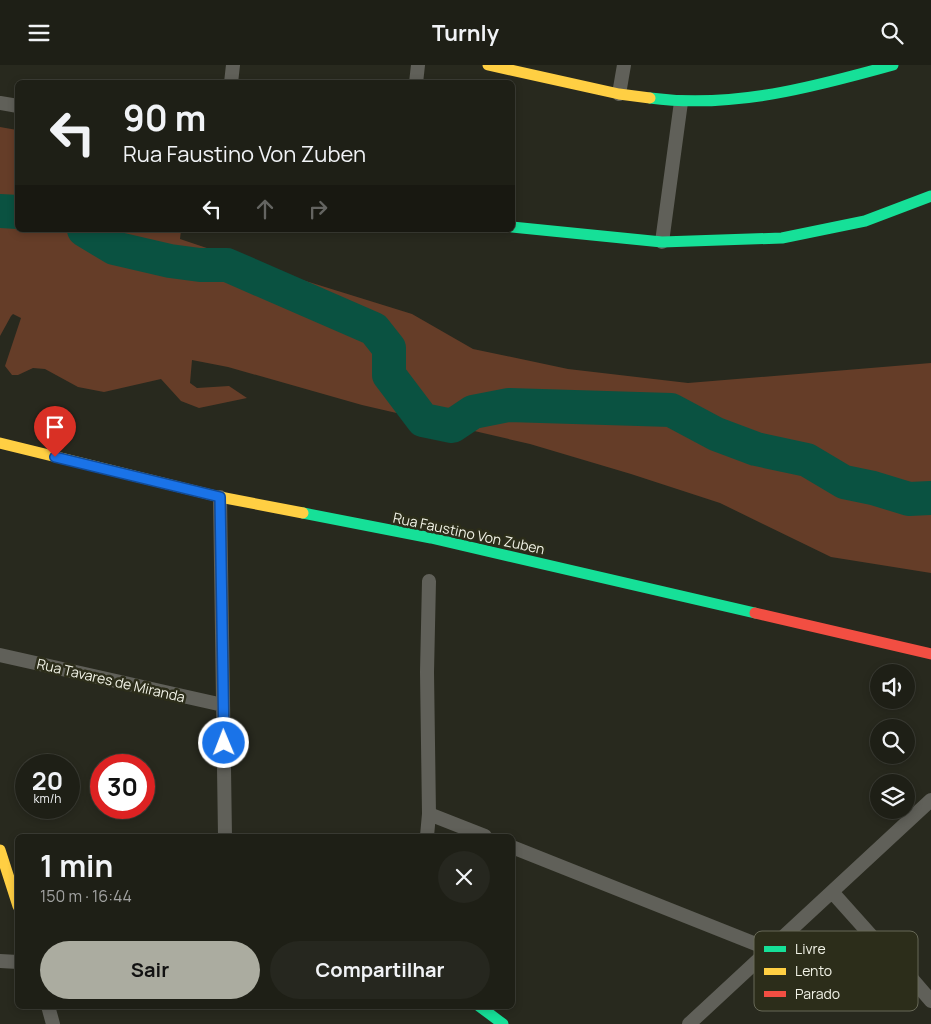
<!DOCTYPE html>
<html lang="pt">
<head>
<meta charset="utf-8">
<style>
  :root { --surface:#1e1f16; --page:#26271f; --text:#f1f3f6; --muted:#a1a2a1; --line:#3c3d35; --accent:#abaca0 }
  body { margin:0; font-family:Manrope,sans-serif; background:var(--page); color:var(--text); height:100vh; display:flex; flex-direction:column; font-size:19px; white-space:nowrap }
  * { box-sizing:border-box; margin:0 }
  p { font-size:16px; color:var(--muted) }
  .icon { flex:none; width:28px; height:28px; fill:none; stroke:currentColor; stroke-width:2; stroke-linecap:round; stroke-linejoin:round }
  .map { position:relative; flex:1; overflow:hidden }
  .drawer { position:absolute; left:15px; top:769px; width:500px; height:175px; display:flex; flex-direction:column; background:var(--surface); border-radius:8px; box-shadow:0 2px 8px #0003,0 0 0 1px var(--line) }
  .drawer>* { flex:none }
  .hud { position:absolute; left:15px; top:15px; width:500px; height:152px; border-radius:8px; box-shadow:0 2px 8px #0003,0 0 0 1px var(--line); background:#1e1f16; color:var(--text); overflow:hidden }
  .controls { position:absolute; left:870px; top:599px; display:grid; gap:10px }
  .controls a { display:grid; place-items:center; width:45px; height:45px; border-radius:50%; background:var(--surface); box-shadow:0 2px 8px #0003,0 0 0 1px var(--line); font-size:25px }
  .speed { position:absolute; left:15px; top:689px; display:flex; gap:10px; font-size:25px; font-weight:700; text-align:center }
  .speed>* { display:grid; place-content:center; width:65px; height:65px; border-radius:50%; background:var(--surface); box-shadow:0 2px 8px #0003,0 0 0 1px var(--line); line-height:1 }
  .speed small { font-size:12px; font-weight:400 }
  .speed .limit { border:8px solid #d22; background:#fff; color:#111 }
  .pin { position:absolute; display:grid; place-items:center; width:42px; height:42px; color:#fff; margin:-51px -21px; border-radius:50% 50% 50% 0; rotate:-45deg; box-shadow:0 0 5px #0007 }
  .pin .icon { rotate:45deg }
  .me { position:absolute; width:55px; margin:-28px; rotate:359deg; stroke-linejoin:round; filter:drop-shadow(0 0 4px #0008) }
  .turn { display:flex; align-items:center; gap:18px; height:105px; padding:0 25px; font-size:22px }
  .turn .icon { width:65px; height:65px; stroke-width:2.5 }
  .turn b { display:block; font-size:35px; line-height:42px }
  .lanes { display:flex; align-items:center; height:48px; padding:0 25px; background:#0003; justify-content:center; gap:25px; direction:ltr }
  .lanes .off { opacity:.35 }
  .round { display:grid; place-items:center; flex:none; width:52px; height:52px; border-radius:26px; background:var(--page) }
  .headline { display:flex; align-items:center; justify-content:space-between; height:85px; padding:0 25px }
  h1 { font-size:30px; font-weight:700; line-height:38px }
  .primary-button { display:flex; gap:10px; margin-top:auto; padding:10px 25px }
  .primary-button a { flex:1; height:58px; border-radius:30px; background:var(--accent); color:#111; font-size:20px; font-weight:700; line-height:58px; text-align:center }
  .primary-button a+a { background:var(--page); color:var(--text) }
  header { display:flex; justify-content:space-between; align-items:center; height:65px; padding:0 25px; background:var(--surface); font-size:22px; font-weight:700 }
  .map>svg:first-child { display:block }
  .green { fill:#653d28 }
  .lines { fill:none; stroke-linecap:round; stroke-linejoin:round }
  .river { stroke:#0a5241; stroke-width:34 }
  .street { stroke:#606059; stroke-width:14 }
  .fast { stroke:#16e098; stroke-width:11 }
  .slow { stroke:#ffcf43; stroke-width:11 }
  .jam { stroke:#f24e42; stroke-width:11 }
  .route-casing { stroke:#114b97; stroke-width:12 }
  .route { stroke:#1a73e8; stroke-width:9 }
  .labels { text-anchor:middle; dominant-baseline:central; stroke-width:5; stroke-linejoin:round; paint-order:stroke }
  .street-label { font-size:14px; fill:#f1f2e6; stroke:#2c2d1a }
  .key { fill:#2c2d1a; stroke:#676857; stroke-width:1 }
  .key-label { font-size:14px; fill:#f1f2e6 }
</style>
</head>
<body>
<header><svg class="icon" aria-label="menu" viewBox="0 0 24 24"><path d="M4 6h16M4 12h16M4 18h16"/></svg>Turnly<svg class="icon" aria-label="search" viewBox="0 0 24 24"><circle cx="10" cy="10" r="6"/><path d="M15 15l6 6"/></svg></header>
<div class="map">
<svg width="931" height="959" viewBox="0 0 931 959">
  <rect width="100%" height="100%" fill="#28291e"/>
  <path class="green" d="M 0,62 L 17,65 L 18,165 L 181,165 L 180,174 L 296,213 L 412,249 L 473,284 L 568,304 L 688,318 L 931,298 L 931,508 L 831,492 L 720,438 L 631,409 L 530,379 L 362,340 L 228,302 L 192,295 L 190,318 L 197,323 L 229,321 L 247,333 L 199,343 L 181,336 L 161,314 L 104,327 L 78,322 L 45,304 L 33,303 L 18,310 L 12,310 L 5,301 L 21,253 L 13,249 L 11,251 L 0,271 Z"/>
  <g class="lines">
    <path class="river" d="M 0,146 L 18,147
      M 84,165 L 114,183 L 170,196 L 200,200 L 227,200 L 374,264 L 389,283 L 389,310 L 423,355 L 452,361 L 473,347 L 509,340 L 671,345 L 716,369 L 756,384 L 807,395 L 844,417 L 873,423 L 909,434 L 931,433"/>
    <path class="street" d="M 231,18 L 233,0
      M 416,18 L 418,0
      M 619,29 L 624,0
      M 0,38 L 18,41
      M 662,177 L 681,37
      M 220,432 L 225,771
      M 0,590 L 223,640
      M 429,749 L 485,771
      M 427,771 L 429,749 L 427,607 L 429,516
      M 512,782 L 771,885
      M 833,828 L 884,885
      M 0,896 L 18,897
      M 907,908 L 931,936
      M 48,941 L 53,959
      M 689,959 L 931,735"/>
    <path class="fast" d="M 650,33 C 733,44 814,22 893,0
      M 512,162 L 662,177 L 782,173 L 865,156 L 931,131
      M 303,448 L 431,473 L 755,548
      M 479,941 L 503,959"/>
    <path class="slow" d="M 488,0 L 619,29 L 650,33
      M 0,378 L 220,432 L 303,448
      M 0,785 L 18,841"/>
    <path class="jam" d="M 755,548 L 931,589"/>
  </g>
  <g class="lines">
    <defs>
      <path id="route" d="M 55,392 L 220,432 L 224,678"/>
    </defs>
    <use href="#route" class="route-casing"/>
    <use href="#route" class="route"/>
  </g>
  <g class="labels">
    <g class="street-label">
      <text transform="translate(469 468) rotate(12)">Rua Faustino Von Zuben</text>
      <text transform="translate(111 615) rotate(13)">Rua Tavares de Miranda</text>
    </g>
  </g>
  <rect x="754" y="866" width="164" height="80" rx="8" class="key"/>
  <rect x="764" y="881" width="22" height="6" fill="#16e098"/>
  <rect x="764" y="903" width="22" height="7" fill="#ffcf43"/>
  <rect x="764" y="926" width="22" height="6" fill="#f24e42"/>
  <g class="key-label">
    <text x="795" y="889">Livre</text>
    <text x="795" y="911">Lento</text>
    <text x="795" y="934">Parado</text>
  </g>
</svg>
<div class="controls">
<a><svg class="icon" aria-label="sound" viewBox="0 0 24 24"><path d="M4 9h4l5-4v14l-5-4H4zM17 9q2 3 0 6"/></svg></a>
<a><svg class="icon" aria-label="search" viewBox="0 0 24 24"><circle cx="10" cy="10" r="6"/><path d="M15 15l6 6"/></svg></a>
<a><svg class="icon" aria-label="layers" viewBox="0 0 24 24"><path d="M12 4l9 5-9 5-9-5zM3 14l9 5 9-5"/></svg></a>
</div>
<div class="speed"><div>20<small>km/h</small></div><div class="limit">30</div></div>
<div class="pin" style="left:55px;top:392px;background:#d93025"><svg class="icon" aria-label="arrive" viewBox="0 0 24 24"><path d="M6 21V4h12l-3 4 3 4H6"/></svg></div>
<svg class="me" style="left:224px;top:678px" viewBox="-20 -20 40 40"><circle r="17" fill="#1a73e8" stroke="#fff" stroke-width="3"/><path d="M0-11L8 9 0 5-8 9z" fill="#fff"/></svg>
<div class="hud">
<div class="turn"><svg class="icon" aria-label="left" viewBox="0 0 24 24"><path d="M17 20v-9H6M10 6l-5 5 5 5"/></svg><div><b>90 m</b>Rua Faustino Von Zuben</div></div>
<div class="lanes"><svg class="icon" aria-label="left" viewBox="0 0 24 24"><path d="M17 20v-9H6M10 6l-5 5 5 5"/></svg><svg class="icon off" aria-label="ahead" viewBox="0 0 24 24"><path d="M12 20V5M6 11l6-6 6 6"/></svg><svg class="icon off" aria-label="right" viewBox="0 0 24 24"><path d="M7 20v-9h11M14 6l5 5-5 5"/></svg></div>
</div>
<section class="drawer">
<div class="headline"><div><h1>1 min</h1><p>150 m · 16:44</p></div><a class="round"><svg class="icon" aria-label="close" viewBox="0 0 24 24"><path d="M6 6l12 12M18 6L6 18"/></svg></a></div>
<div class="primary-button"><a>Sair</a><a>Compartilhar</a></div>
</section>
</div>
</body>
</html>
